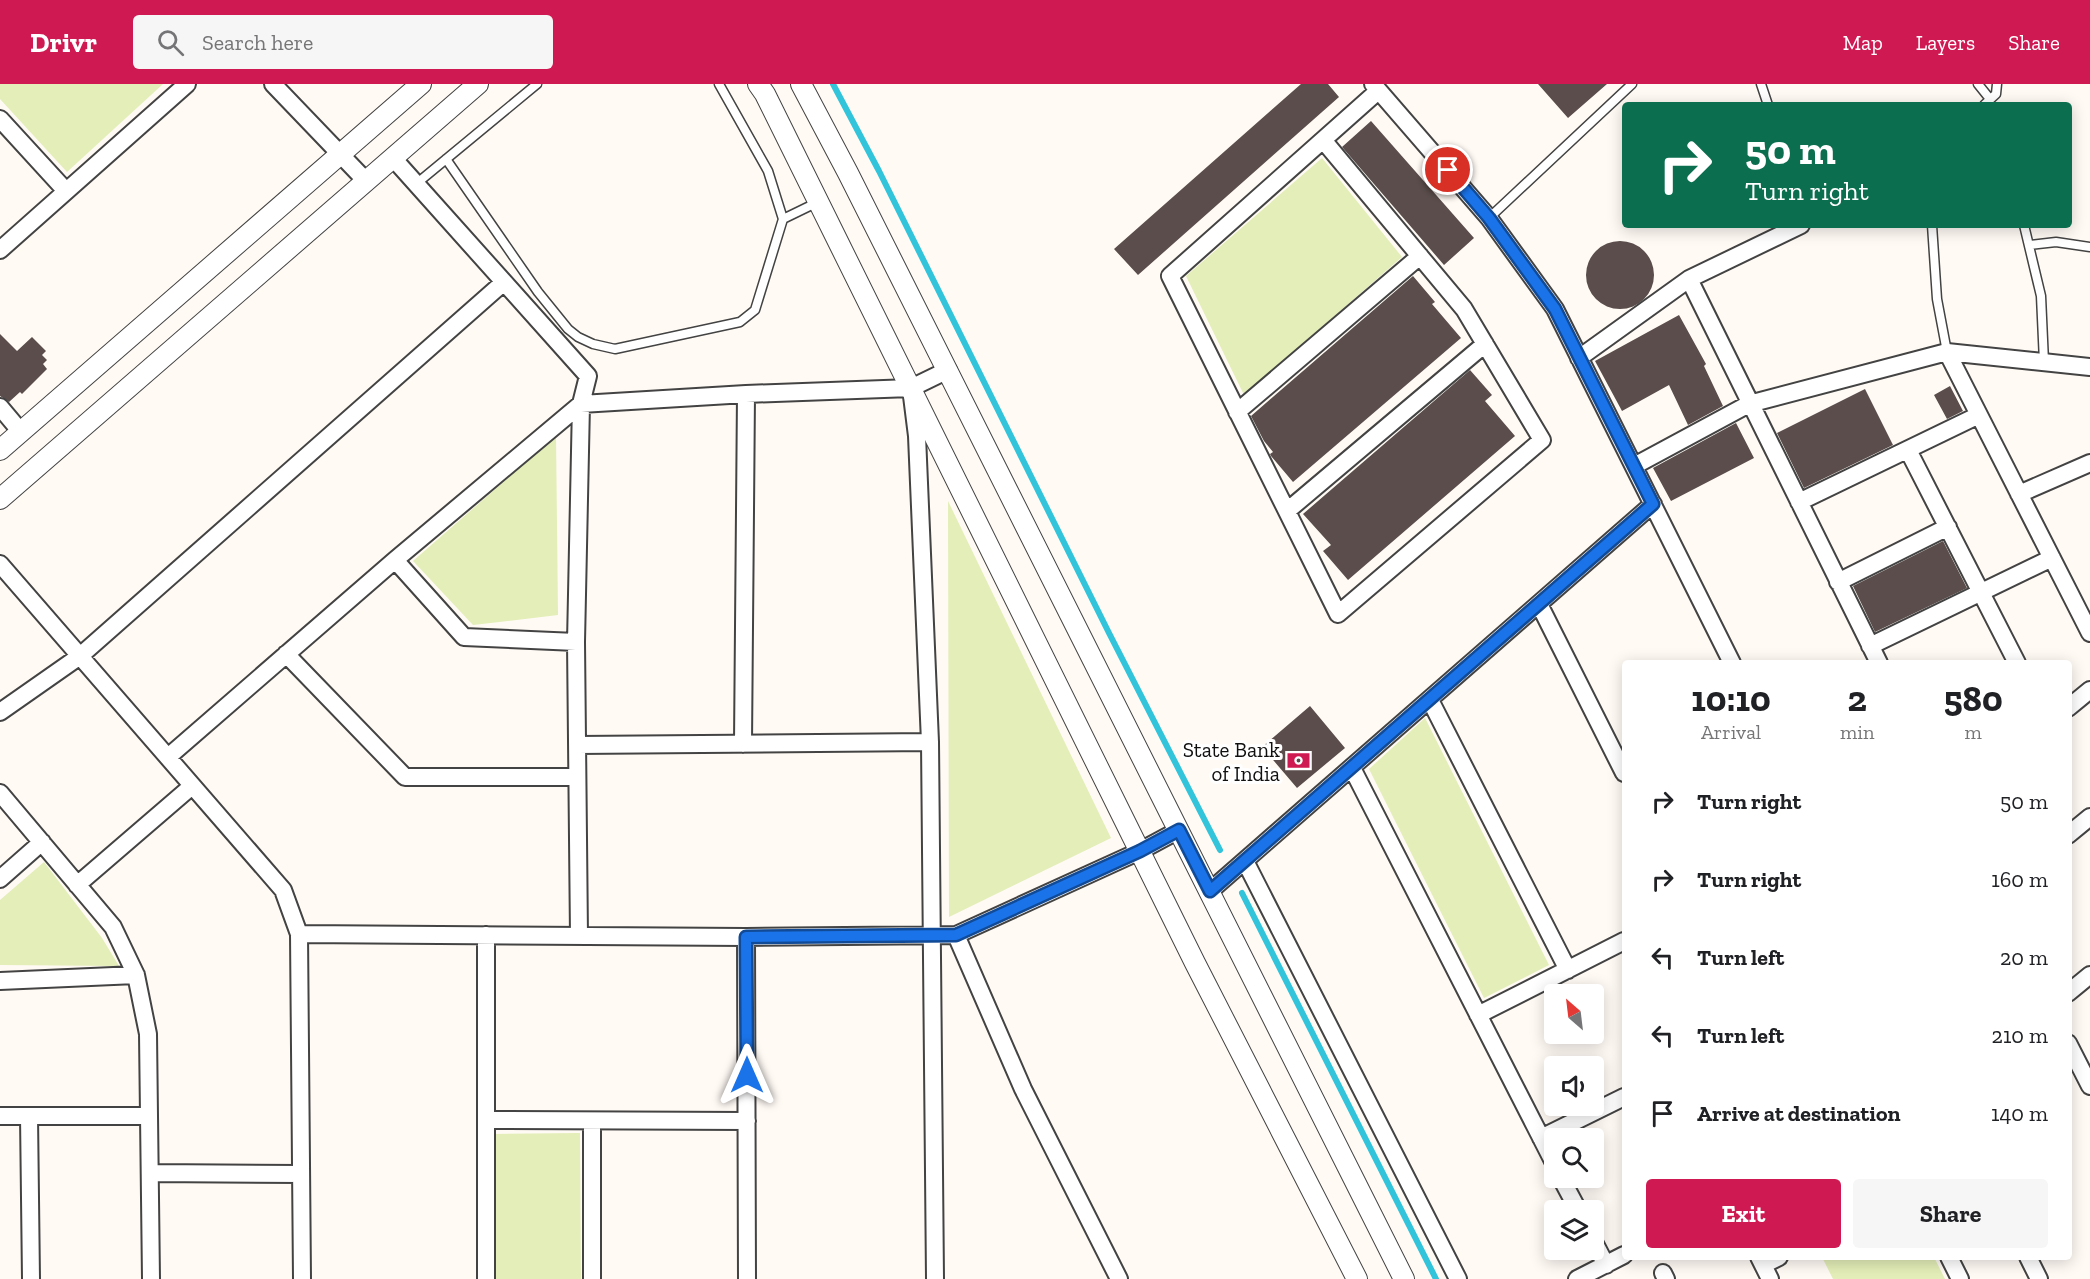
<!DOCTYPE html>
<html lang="en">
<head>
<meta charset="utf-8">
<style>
  :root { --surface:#fff; --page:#f6f6f6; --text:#202124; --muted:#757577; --accent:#cf1952 }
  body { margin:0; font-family:"Zilla Slab",serif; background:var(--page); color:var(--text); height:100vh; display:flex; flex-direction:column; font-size:22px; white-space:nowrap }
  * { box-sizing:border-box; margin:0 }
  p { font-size:20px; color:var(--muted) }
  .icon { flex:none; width:33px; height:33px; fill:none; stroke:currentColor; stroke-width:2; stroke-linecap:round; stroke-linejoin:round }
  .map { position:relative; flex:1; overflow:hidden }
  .panel { position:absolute; left:1622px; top:576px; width:450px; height:600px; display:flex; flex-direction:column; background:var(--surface); border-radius:6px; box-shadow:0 3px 15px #0003 }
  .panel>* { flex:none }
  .hud { position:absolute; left:1622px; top:18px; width:450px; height:126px; border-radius:6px; box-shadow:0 3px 15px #0003; background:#0b6e4f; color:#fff; overflow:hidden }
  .needle { width:39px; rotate:332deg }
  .buttons { position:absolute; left:1544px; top:900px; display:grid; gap:12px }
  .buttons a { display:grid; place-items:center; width:60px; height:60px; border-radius:6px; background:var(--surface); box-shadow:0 3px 15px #0003; font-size:30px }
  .pin { position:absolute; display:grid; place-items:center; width:51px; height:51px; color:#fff; margin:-26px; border:3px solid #fff; border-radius:50%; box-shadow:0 2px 6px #0007 }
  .me { position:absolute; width:66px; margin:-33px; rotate:0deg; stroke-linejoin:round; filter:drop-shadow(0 0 4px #0008) }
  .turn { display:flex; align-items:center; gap:21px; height:126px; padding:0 24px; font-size:27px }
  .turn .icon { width:78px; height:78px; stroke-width:2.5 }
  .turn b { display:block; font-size:42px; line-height:51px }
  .eta { display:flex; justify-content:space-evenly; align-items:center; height:102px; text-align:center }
  .eta b { font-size:36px; font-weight:700; line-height:42px }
  .button { display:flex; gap:12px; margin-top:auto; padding:12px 24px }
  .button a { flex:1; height:69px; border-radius:6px; background:var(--accent); color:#fff; font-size:24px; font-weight:700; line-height:69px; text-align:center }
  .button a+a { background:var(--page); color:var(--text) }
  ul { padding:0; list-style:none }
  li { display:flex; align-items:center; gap:18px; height:78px; padding:0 24px }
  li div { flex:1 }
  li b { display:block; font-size:22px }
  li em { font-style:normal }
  header { display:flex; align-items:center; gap:36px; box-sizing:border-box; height:84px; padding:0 30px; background:var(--accent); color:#fff }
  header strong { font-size:28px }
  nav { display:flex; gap:33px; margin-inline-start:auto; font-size:21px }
  .search { width:420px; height:54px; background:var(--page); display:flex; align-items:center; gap:15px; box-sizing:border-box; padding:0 21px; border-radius:6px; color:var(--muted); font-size:22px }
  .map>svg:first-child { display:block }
  .green { fill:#e3eeb8 }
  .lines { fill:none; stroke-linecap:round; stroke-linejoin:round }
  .stream { stroke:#32c4da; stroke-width:6 }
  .building { fill:#5a4d4b }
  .service-casing { stroke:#434343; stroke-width:11 }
  .minor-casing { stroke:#434343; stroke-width:20 }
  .tertiary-casing { stroke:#434343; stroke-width:22 }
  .service { stroke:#fff; stroke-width:8 }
  .minor { stroke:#fff; stroke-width:16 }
  .tertiary { stroke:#fff; stroke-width:20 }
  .route-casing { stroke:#114b97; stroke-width:15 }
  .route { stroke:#1a73e8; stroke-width:10 }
  .labels { text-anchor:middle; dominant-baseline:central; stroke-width:6; stroke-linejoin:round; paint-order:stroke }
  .poi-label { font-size:21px; fill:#101010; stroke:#fff; text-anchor:end }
</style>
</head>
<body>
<header>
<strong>Drivr</strong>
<div class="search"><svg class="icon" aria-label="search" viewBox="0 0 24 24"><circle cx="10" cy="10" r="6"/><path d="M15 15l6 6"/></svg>Search here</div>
<nav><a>Map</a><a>Layers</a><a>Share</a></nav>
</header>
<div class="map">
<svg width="2090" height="1195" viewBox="0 0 2090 1195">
  <rect width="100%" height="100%" fill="#fffaf4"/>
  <path class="green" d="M 0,0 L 163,0 L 67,88 L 0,15 Z
    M 1322,74 L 1402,173 L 1244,311 L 1186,192 Z
    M 556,352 L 558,531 L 473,541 L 413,477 Z
    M 948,417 L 1111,754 L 949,833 Z
    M 1425,634 L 1549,881 L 1484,914 L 1369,685 Z
    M 44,778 L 102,854 L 119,882 L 0,881 L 0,816 Z
    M 580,1049 L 581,1195 L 493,1195 L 493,1050 Z
    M 1822,1173 L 1934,1173 L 1945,1195 L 1833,1195 Z"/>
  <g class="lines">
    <path class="stream" d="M 833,0 L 879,87 L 1109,549 L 1220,766
      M 1242,809 L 1436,1195"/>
  </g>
  <path class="building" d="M 1301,0 L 1328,0 L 1339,13 L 1138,191 L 1114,165 Z
    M 1538,0 L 1607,0 L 1568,34 Z
    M 1371,37 L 1474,154 L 1444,181 L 1342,63 Z
    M1586 191a34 34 0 1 1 68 0a34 34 0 1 1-68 0Z
    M 1413,192 L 1435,218 L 1432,220 L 1461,254 L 1293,398 L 1271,372 L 1270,370 L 1273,368 L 1264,357 L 1251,332 Z
    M 1679,231 L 1706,280 L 1704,282 L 1723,322 L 1688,341 L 1669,301 L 1622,327 L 1595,277 Z
    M 0,250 L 17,267 L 32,253 L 46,267 L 42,271 L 47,276 L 43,280 L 47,285 L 22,310 L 20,308 L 9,318 L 0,312 Z
    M 1470,286 L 1492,311 L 1485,317 L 1515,352 L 1348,496 L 1323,467 L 1331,461 L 1303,430 Z
    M 1950,302 L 1963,327 L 1947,335 L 1934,311 Z
    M 1865,305 L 1893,361 L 1804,404 L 1777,349 Z
    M 1736,339 L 1754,374 L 1671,417 L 1653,384 Z
    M 1943,457 L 1967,504 L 1875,548 L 1853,502 Z
    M 1310,622 L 1345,664 L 1297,704 L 1262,663 Z"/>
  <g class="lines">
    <defs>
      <path id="service" d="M 1761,0 L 1768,21
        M 1978,0 L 1990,15
        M 1984,21 L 1996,10 L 1997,0
        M 446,75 L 538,208 L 568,245 L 578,253 L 593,260 L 615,265 L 740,238 L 755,226 L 783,135 L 768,87 L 719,0
        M 416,100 L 537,0
        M 1489,134 L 1632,0
        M 783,135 L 818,118
        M 1932,141 L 1937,215 L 1947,268
        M 2024,141 L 2041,212 L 2044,278
        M 2030,161 L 2056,158 L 2090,163"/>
      <path id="minor" d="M 273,0 L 366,97
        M 1373,0 L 1489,134 L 1555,225 L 1732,579
        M 0,35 L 66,107
        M 1323,56 L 1464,225 L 1542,356 L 1338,530 L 1170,192 L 1378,7
        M 393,74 L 588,292 L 581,320 L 576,558 L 579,852
        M 0,166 L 187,0
        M 1689,195 L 1879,579
        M 1947,268 L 2090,549
        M 1579,274 L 1689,195 L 1801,141
        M 912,312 L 917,352 L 930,658 L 935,1195
        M 0,323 L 21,348
        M 1237,328 L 1420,172
        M 1908,366 L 2017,579
        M 1634,382 L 1749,320 L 1947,268 L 2090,283
        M 2019,410 L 2090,379
        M 1799,418 L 1979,331
        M 1287,427 L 1485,260
        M 395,476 L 464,553 L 576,558
        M 0,480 L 283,806 L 299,850 L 302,1195
        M 1838,498 L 1948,443
        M 1539,520 L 1624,689
        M 1870,562 L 2052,474
        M 286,570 L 405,693 L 577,693
        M 1430,616 L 1568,886
        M 2068,624 L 2090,606
        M 0,628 L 80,572 L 504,198
        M 743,660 L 746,310
        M 577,661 L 930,658
        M 168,673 L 395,476 L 581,320 L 746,310 L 911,304 L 948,286
        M 1352,684 L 1554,1079
        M 0,709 L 113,843 L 136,891 L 148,950 L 151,1195
        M 2068,751 L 2090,733
        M 1245,777 L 1458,1195
        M 0,795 L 42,758
        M 77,801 L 192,702
        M 1210,807 L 1653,420
        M 299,850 L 746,853 L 956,851 L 1140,767 L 1179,746
        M 486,851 L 486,1195
        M 956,851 L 1023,1005 L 1119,1195
        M 746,853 L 747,1195
        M 0,897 L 136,891
        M 2068,909 L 2090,891
        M 1478,931 L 1624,857
        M 2068,959 L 2090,1002
        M 0,1032 L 149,1032
        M 29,1032 L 31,1195
        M 486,1036 L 747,1037
        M 592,1037 L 592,1195
        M 1541,1054 L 1624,1013
        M 150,1089 L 301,1090
        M 1561,1094 L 1578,1126
        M 1593,1156 L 1606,1181
        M 1759,1173 L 1770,1195
        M 1949,1173 L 1960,1195
        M 2028,1173 L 2039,1195
        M 1763,1181 L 1779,1173
        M 1663,1189 L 1666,1195
        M 1577,1195 L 1624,1171"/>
      <path id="tertiary" d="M 758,0 L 765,10 L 1195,879 L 1357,1195
        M 801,0 L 848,89 L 1404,1195
        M 0,366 L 421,0
        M 0,415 L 478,0"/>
    </defs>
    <use href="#service" class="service-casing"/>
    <use href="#minor" class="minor-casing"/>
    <use href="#tertiary" class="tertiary-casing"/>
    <use href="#service" class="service"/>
    <use href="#minor" class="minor"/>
    <use href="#tertiary" class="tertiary"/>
  </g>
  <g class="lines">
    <defs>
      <path id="route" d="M 747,991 L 746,853 L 956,851 L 1140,767 L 1179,746 L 1210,807 L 1653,420 L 1555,225 L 1489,134 L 1448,86"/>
    </defs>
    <use href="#route" class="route-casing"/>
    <use href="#route" class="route"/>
  </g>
  <defs>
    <symbol id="bank-bare" viewBox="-9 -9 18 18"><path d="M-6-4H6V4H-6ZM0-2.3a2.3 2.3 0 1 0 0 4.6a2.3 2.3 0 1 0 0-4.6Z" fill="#cf1952" stroke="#fff" stroke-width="2.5" paint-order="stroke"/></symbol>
  </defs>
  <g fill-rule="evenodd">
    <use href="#bank-bare" x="1282" y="660" width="33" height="33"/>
  </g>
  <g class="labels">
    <g class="poi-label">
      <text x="1280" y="665">State Bank<tspan x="1280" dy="24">of India</tspan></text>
    </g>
  </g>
</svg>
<div class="buttons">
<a><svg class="needle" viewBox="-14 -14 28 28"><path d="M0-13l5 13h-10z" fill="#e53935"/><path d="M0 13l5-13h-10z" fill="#757577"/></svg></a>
<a><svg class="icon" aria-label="sound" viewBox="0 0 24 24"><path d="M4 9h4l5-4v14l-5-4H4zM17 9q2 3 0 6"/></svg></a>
<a><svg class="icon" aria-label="search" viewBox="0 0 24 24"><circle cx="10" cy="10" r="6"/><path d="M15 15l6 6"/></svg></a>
<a><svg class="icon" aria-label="layers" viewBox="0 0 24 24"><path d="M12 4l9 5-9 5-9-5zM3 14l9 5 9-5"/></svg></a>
</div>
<div class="pin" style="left:1448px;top:86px;background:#d93025"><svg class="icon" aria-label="arrive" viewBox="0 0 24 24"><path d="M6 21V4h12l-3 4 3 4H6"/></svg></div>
<svg class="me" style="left:747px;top:991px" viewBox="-20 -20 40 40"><path d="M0-17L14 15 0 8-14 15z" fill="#1a73e8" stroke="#fff" stroke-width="4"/></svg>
<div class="hud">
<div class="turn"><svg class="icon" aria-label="right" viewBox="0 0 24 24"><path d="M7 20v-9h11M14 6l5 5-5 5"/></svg><div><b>50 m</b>Turn right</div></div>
</div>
<section class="panel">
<div class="eta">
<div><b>10:10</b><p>Arrival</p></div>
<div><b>2</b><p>min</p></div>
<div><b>580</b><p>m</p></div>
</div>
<ul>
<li><svg class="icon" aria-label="right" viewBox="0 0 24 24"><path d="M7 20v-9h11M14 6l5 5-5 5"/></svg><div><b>Turn right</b></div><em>50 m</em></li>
<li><svg class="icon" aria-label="right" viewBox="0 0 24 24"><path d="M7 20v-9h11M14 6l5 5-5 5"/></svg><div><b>Turn right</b></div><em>160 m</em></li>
<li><svg class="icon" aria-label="left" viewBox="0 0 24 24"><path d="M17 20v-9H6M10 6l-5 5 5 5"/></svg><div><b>Turn left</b></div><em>20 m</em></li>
<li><svg class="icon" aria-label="left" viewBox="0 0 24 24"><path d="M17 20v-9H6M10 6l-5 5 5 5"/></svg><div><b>Turn left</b></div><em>210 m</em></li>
<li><svg class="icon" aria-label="arrive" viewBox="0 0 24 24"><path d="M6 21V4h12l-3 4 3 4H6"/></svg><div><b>Arrive at destination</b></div><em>140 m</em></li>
</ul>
<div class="button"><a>Exit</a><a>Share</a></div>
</section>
</div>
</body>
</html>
